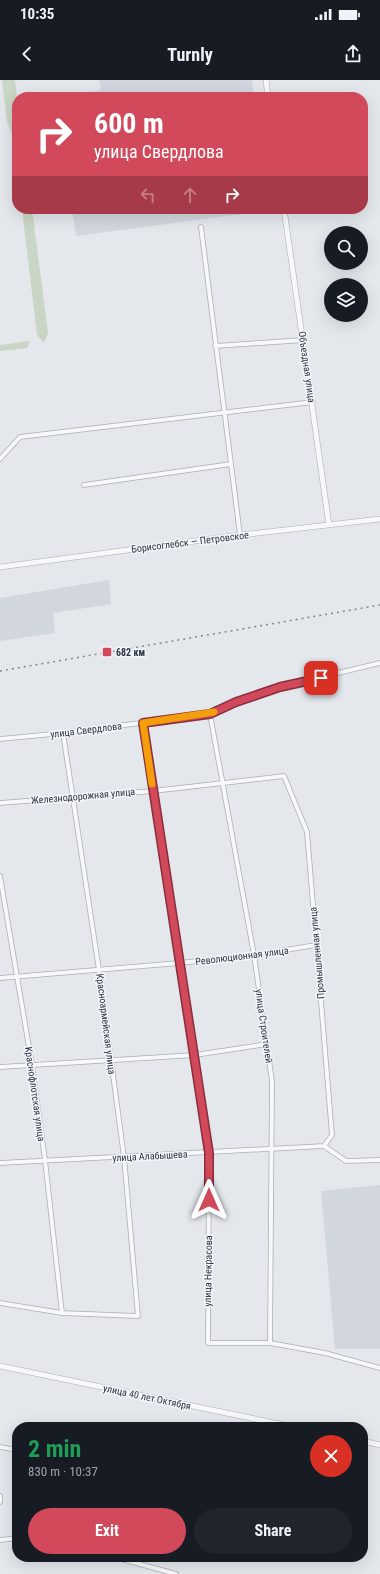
<!DOCTYPE html>
<html lang="en">
<head>
<meta charset="utf-8">
<style>
  :root { --surface:#171b24; --page:#20242c; --text:#f1f3f6; --muted:#9ea1a6; --accent:#d1495b }
  body { margin:0; font-family:"Roboto Condensed",sans-serif; background:var(--page); color:var(--text); height:100vh; display:flex; flex-direction:column; font-size:15px; white-space:nowrap }
  * { box-sizing:border-box; margin:0 }
  p { font-size:13px; color:var(--muted) }
  .icon { flex:none; width:22px; height:22px; fill:none; stroke:currentColor; stroke-width:2; stroke-linecap:round; stroke-linejoin:round }
  .map { position:relative; flex:1; overflow:hidden }
  .panel { position:absolute; left:12px; top:1342px; width:356px; height:140px; display:flex; flex-direction:column; background:var(--surface); border-radius:16px; box-shadow:0 4px 16px #0002 }
  .panel>* { flex:none }
  .top-card { position:absolute; left:12px; top:12px; width:356px; height:122px; border-radius:16px; box-shadow:0 4px 16px #0002; background:#d1495b; color:#fff; overflow:hidden }
  .fabs { position:absolute; left:324px; top:146px; display:grid; gap:8px }
  .fabs a { display:grid; place-items:center; width:44px; height:44px; border-radius:50%; background:var(--surface); box-shadow:0 4px 16px #0002; font-size:20px }
  .pin { position:absolute; display:grid; place-items:center; width:34px; height:34px; color:#fff; margin:-17px; border-radius:8px; box-shadow:0 2px 6px #0006 }
  .me { position:absolute; width:44px; margin:-22px; rotate:0deg; stroke-linejoin:round; filter:drop-shadow(0 0 3px #0008) }
  .turn { display:flex; align-items:center; gap:14px; height:84px; padding:0 16px; font-size:18px }
  .turn .icon { width:52px; height:52px; stroke-width:2.5 }
  .turn b { display:block; font-size:28px; line-height:34px }
  .lanes { display:flex; align-items:center; height:38px; padding:0 16px; background:#0003; justify-content:center; gap:20px; direction:ltr }
  .lanes .off { opacity:.35 }
  .round { display:grid; place-items:center; flex:none; width:42px; height:42px; border-radius:21px; background:var(--page) }
  .headline { display:flex; align-items:center; justify-content:space-between; height:68px; padding:0 16px }
  h1 { font-size:24px; font-weight:700; line-height:30px; color:#1e9e55 }
  .primary-button { display:flex; gap:8px; margin-top:auto; padding:8px 16px }
  .primary-button a { flex:1; height:46px; border-radius:24px; background:var(--accent); color:#fff; font-size:16px; font-weight:700; line-height:46px; text-align:center }
  .primary-button a+a { background:var(--page); color:var(--text) }
  .status { display:flex; justify-content:space-between; align-items:center; height:28px; padding:0 20px; background:var(--surface); direction:ltr }
  .status svg { height:11px; fill:currentColor }
  header { display:flex; justify-content:space-between; align-items:center; height:52px; padding:0 16px; background:var(--surface); font-size:18px; font-weight:700 }
  .map>svg:first-child { display:block }
  .built { fill:#d2d6de }
  .green { fill:#c9d6c5 }
  .lines { fill:none; stroke-linecap:round; stroke-linejoin:round }
  .minor-casing { stroke:#a9aeb7; stroke-width:5.5 }
  .tertiary-casing { stroke:#a9aeb7; stroke-width:6 }
  .minor { stroke:#f7f8fa; stroke-width:4 }
  .tertiary { stroke:#f7f8fa; stroke-width:5 }
  .rail { stroke:#7d8696; stroke-width:1.5; stroke-dasharray:2 4; stroke-linecap:butt }
  .route-casing { stroke:#882f3b; stroke-width:10 }
  .route { stroke:#d1495b; stroke-width:7 }
  .slow { stroke:#f59e0b; stroke-width:7 }
  .poi-dot { fill:#d1495b; stroke:#f4f6f9; stroke-width:1.5 }
  .labels { text-anchor:middle; dominant-baseline:central; stroke-width:3; stroke-linejoin:round; paint-order:stroke }
  .street-label { font-size:10px; fill:#2b3445; stroke:#f4f6f9 }
  .poi-label { font-size:10px; font-weight:bold; fill:#2b3445; stroke:#f4f6f9; text-anchor:start }
</style>
</head>
<body>
<div class="status"><b>10:35</b><svg viewBox="0 0 49 12"><path d="M0 12V9h3v3zM5 12V6h3v6zM10 12V3h3v9zM15 12V0h3v12zM26 1h20v11H26zM47 4h2v5h-2z"/></svg></div>
<header><svg class="icon" aria-label="back" viewBox="0 0 24 24"><path d="M15 5l-7 7 7 7"/></svg>Turnly<svg class="icon" aria-label="share" viewBox="0 0 24 24"><path d="M12 15V3M7 8l5-5 5 5M5 13v7h14v-7"/></svg></header>
<div class="map">
<svg width="380" height="1494" viewBox="0 0 380 1494">
  <rect width="100%" height="100%" fill="#e4e7ec"/>
  <path class="built" d="M 99,0 L 252,0 L 254,17 L 57,17 L 101,10 Z
    M 72,129 L 269,129 L 270,130 L 76,156 Z
    M 109,500 L 111,524 L 53,533 L 55,553 L 0,561 L 0,518 Z
    M 380,1105 L 380,1269 L 335,1269 L 321,1111 Z"/>
  <path class="green" d="M 2,0 L 15,0 L 17,17 L 17,67 L 7,41 Z
    M 22,129 L 32,129 L 48,253 L 44,263 L 37,255 Z
    M 30,261 L 27,268 L 0,271 L 0,265 Z"/>
  <g class="lines">
    <defs>
      <path id="minor" d="M 201,147 L 240,455
        M 215,266 L 304,260
        M 0,379 L 20,357 L 313,322
        M 84,405 L 231,384
        M 210,634 L 254,875 L 272,1001 L 270,1263
        M 143,643 L 209,1073 L 208,1263 L 270,1263 L 325,1273 L 380,1288
        M 0,659 L 63,653 L 210,634 L 236,622 L 280,607 L 380,583
        M 0,723 L 153,711 L 284,696 L 307,752 L 332,1055 L 324,1066
        M 0,796 L 32,985 L 45,1080 L 62,1233
        M 0,898 L 179,883 L 254,875 L 316,865
        M 0,987 L 195,975 L 267,964
        M 0,1083 L 324,1066 L 346,1081 L 380,1080
        M 0,1223 L 62,1233 L 138,1236 L 124,1077 L 99,890 L 63,653
        M 0,1367 L 17,1370
        M 0,1416 L 0,1422
        M 0,1460 L 17,1458
        M 114,1477 L 176,1494"/>
      <path id="tertiary" d="M 266,0 L 268,17
        M 284,129 L 329,445
        M 0,487 L 240,455 L 380,439
        M 0,1286 L 294,1347
        M 363,1361 L 380,1365"/>
    </defs>
    <use href="#minor" class="minor-casing"/>
    <use href="#tertiary" class="tertiary-casing"/>
    <use href="#minor" class="minor"/>
    <use href="#tertiary" class="tertiary"/>
    <path class="rail" d="M 0,591 L 380,525"/>
  </g>
  <g class="lines">
    <defs>
      <path id="route" d="M 209,1120 L 209,1073 L 143,643 L 210,634 L 236,622 L 280,607 L 321,598"/>
    </defs>
    <use href="#route" class="route-casing"/>
    <use href="#route" class="route"/>
    <path class="slow" d="M 152,704 L 143,643 L 214,632"/>
  </g>
  <rect class="poi-dot" x="102" y="567" width="10" height="10" rx="2"/>
  <g class="labels">
    <g class="street-label">
      <text transform="translate(307 287) rotate(82)">Объездная улица</text>
      <text transform="translate(190 462) rotate(-7)">Борисоглебск — Петровское</text>
      <text transform="translate(86 650) rotate(-7)">улица Свердлова</text>
      <text transform="translate(83 716) rotate(-5)">Железнодорожная улица</text>
      <text transform="translate(317 873) rotate(-95)">Промышленная улица</text>
      <text transform="translate(242 876) rotate(-7)">Революционная улица</text>
      <text transform="translate(106 944) rotate(83)">Красноармейская улица</text>
      <text transform="translate(264 946) rotate(82)">улица Строителей</text>
      <text transform="translate(35 1014) rotate(82)">Краснофлотская улица</text>
      <text transform="translate(150 1076) rotate(-3)">улица Алабышева</text>
      <text transform="translate(208 1191) rotate(-89)">улица Некрасова</text>
      <text transform="translate(147 1317) rotate(12)">улица 40 лет Октября</text>
    </g>
    <g class="poi-label">
      <text x="116" y="572">682 км</text>
    </g>
  </g>
</svg>
<div class="fabs">
<a><svg class="icon" aria-label="search" viewBox="0 0 24 24"><circle cx="10" cy="10" r="6"/><path d="M15 15l6 6"/></svg></a>
<a><svg class="icon" aria-label="layers" viewBox="0 0 24 24"><path d="M12 4l9 5-9 5-9-5zM3 14l9 5 9-5"/></svg></a>
</div>
<div class="pin" style="left:321px;top:598px;background:#d93025"><svg class="icon" aria-label="arrive" viewBox="0 0 24 24"><path d="M6 21V4h12l-3 4 3 4H6"/></svg></div>
<svg class="me" style="left:209px;top:1120px" viewBox="-20 -20 40 40"><path d="M0-17L14 15 0 8-14 15z" fill="#d1495b" stroke="#fff" stroke-width="4"/></svg>
<div class="top-card">
<div class="turn"><svg class="icon" aria-label="right" viewBox="0 0 24 24"><path d="M7 20v-9h11M14 6l5 5-5 5"/></svg><div><b>600 m</b>улица Свердлова</div></div>
<div class="lanes"><svg class="icon off" aria-label="left" viewBox="0 0 24 24"><path d="M17 20v-9H6M10 6l-5 5 5 5"/></svg><svg class="icon off" aria-label="ahead" viewBox="0 0 24 24"><path d="M12 20V5M6 11l6-6 6 6"/></svg><svg class="icon" aria-label="right" viewBox="0 0 24 24"><path d="M7 20v-9h11M14 6l5 5-5 5"/></svg></div>
</div>
<section class="panel">
<div class="headline"><div><h1>2 min</h1><p>830 m · 10:37</p></div><a class="round" style="background:#d93025;color:#fff"><svg class="icon" aria-label="close" viewBox="0 0 24 24"><path d="M6 6l12 12M18 6L6 18"/></svg></a></div>
<div class="primary-button"><a>Exit</a><a>Share</a></div>
</section>
</div>
</body>
</html>
